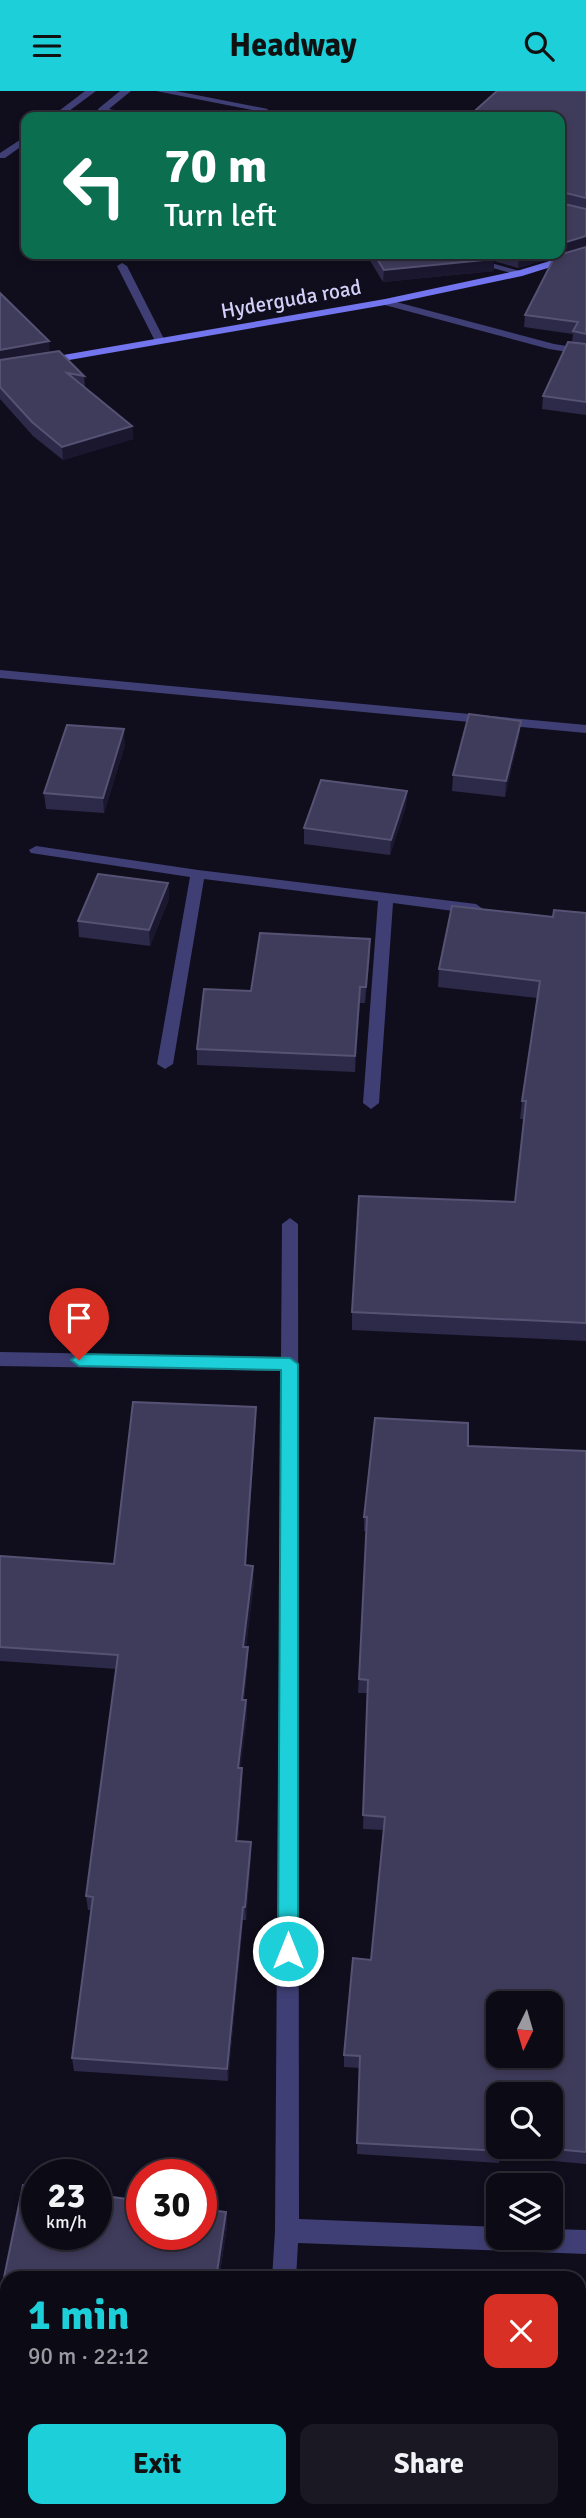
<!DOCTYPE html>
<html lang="en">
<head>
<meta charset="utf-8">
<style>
  :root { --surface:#0c0a15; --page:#1a1822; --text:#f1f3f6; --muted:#9a9aa0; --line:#2c2b34; --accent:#1ccfd8 }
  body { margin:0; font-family:Signika,sans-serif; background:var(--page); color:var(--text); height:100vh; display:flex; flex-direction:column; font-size:26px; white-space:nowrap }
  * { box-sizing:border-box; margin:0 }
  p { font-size:23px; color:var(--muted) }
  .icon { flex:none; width:38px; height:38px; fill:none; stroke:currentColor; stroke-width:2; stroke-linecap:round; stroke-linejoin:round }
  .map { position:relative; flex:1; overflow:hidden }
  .sheet { position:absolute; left:0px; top:2180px; width:586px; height:247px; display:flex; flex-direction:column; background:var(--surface); border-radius:21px 21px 0 0; box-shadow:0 4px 10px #0003,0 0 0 2px var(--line) }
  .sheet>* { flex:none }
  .guide { position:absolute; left:21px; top:21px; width:544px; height:147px; border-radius:14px; box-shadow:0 4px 10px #0003,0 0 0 2px var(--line); background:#0b6e4f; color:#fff; overflow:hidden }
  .needle { width:46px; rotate:185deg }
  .tools { position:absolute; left:486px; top:1900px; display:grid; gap:14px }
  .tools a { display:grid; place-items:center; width:77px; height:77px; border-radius:14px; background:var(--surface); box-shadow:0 4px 10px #0003,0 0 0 2px var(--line); font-size:35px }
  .speed { position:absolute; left:21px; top:2068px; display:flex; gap:14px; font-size:35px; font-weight:700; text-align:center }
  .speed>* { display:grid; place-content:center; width:91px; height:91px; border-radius:50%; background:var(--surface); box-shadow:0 4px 10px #0003,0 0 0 2px var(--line); line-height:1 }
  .speed small { font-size:18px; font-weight:400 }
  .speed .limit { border:10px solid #d22; background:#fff; color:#111 }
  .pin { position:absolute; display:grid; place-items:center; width:60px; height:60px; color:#fff; margin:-72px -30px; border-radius:50% 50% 50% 0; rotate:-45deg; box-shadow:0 0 7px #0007 }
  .pin .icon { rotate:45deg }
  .me { position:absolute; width:77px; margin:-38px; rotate:0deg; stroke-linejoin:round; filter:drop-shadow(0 0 5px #0008) }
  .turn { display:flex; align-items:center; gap:24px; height:147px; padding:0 28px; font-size:32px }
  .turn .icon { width:91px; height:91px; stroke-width:2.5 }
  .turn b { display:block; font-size:49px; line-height:60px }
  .round { display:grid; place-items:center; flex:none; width:74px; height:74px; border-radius:14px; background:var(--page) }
  .overview { display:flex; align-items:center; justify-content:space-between; height:119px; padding:0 28px }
  h1 { font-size:42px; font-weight:700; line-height:52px; color:var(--accent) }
  .button { display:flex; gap:14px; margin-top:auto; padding:14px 28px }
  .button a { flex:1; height:80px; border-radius:14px; background:var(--accent); color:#111; font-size:28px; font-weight:700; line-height:80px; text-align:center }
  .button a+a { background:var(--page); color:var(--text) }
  header { display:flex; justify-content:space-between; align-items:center; height:91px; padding:0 28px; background:var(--accent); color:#111; font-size:32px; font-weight:700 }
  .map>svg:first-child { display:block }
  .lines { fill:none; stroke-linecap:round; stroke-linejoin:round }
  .lane { fill:#3f3f75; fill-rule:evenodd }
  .street { fill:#3f3f75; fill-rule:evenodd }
  .secondary { fill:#7275ed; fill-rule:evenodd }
  .wall { fill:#2d2948; fill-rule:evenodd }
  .shaded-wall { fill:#1a172f }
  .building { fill:#3f3b5b; stroke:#565274; stroke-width:2; fill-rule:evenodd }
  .route { fill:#1ccfd8; stroke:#12878c; stroke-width:2 }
  .labels { text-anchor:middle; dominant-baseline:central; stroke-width:6; stroke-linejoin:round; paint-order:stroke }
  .far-street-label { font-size:21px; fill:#d2cff9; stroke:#100e1c }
</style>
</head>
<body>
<header><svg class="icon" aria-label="menu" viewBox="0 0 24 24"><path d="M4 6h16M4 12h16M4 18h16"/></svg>Headway<svg class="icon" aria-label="search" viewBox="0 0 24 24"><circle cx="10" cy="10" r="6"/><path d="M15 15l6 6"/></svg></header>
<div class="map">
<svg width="586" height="2427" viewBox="0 0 586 2427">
  <rect width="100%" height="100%" fill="#100e1c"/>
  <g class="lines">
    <path class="lane" d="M 122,172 L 127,175 L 165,250 L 164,252 L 155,250 L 117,175 Z"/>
    <path class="street" d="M 85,0 L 96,0 L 61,26 L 51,26 Z
      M 120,0 L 131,0 L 109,18 L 147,26 L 98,22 L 98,18 Z
      M 156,0 L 176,0 L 268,18 L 262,26 L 253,26 L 257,20 Z
      M 26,45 L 26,52 L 5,67 L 0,67 L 0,62 Z
      M 442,163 L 458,163 L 527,182 L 522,185 Z
      M 385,208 L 554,253 L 586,258 L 586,264 L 549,258 L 381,213 L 380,211 Z
      M 0,579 L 586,634 L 586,642 L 0,587 Z
      M 36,755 L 198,779 L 476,813 L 483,818 L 476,823 L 393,812 L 379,1012 L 371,1018 L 363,1012 L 378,810 L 204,788 L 173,973 L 165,978 L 157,973 L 190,786 L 31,762 L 29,759 Z
      M 290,1127 L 298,1133 L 299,2128 L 499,2136 L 499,2147 L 551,2147 L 551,2138 L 586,2139 L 586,2163 L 298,2152 L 296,2188 L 272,2188 L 275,2140 L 281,1280 L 0,1275 L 0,1261 L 281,1266 L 282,1133 Z
      M 251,2420 L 277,2420 L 277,2427 L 251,2427 Z"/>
    <path class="secondary" d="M 586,159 L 586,165 L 522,185 L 385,214 L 0,281 L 0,275 L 385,208 L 520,179 Z"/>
  </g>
  <path class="wall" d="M 586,0 L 586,324 L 542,318 L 543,305 L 572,251 L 573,243 L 524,236 L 525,224 L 555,166 L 518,177 L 494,170 L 494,180 L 383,191 L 366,163 L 560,163 L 560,26 Z
    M 0,202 L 50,261 L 84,285 L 85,297 L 132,335 L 133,348 L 63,369 L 33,345 L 0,308 Z
    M 521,630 L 519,645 L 505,706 L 452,700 L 453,684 Z
    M 125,654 L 104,722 L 46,718 L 44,702 Z
    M 407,700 L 406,715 L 390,764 L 304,753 L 304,737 Z
    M 168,792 L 169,808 L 150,855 L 79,846 L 78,830 Z
    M 586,822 L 586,1250 L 352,1239 L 352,1221 L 515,1111 L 524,1028 L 520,1028 L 522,1010 L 537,907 L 438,896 L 439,878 L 553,826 Z
    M 370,864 L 365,912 L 360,912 L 355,981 L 197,974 L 197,958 Z
    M 256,1331 L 246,1474 L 254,1490 L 246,1556 L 248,1571 L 244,1609 L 246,1609 L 247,1624 L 240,1677 L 242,1677 L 242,1691 L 238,1750 L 251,1764 L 246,1829 L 243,1829 L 228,1990 L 74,1980 L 72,1967 L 92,1819 L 88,1819 L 86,1805 L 117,1578 L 0,1570 L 0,1465 L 114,1473 Z
    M 468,1355 L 586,1360 L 586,2073 L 500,2065 L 499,2072 L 357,2063 L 360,1977 L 344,1976 L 344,1964 L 371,1869 L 384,1739 L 363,1738 L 367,1602 L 358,1602 L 367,1440 L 364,1440 L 364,1426 ZM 551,2004 L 551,2056 L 499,2056 Z
    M 23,2094 L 37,2096 L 37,2144 L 96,2144 L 96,2104 L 142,2110 L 142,2144 L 201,2144 L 201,2118 L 226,2121 L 227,2135 L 219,2188 L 7,2188 L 7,2271 L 0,2270 L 0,2206 Z
    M 553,2420 L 579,2420 L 586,2427 L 554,2427 Z"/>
  <path class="shaded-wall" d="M 586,145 L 586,157 L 518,177 L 519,164 L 525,163 L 560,163 L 560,153 Z
    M 494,168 L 494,180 L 383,191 L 384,179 Z
    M 49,250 L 50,264 L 0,272 L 0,259 Z
    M 132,335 L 133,348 L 63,369 L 62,356 Z
    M 521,630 L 519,645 L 505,706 L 506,690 Z
    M 124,638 L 125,654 L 104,722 L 103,707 Z
    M 407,700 L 406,715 L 390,764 L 391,749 Z
    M 168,792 L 169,808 L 150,855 L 149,839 Z
    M 370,848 L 370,864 L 365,912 L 366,896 Z
    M 360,896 L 360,912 L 355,981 L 355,965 Z
    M 256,1316 L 256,1331 L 245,1489 L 245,1474 Z
    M 253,1475 L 254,1490 L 244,1570 L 243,1556 Z
    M 248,1556 L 248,1571 L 242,1623 L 242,1609 Z
    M 246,1609 L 247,1624 L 239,1691 L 238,1677 Z
    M 242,1677 L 242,1691 L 237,1763 L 236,1750 Z
    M 251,1751 L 251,1764 L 246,1829 L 245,1816 Z
    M 243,1816 L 243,1829 L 228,1990 L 227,1978 Z
    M 226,2121 L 227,2135 L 219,2188 L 216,2188 Z"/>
  <path class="building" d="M 497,0 L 586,0 L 586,107 L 562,101 L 560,103 L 560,26 L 468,26 Z
    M 560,111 L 560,112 L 586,118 L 586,145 L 560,153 Z
    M 586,156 L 586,243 L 573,240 L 578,231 L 525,224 L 555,165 Z
    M 374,163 L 477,163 L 494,168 L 384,179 Z
    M 0,202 L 49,250 L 0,259 Z
    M 568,251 L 586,253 L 586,311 L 543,305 Z
    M 59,260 L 84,285 L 67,282 L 132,335 L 62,356 L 32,331 L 0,296 L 0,269 Z
    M 469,623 L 521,630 L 506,690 L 453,684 Z
    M 67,634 L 124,638 L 103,707 L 44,702 Z
    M 321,689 L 407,700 L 391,749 L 304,737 Z
    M 98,783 L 168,792 L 149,839 L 78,830 Z
    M 452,815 L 553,826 L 554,819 L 586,822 L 586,1232 L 352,1221 L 359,1105 L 515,1111 L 526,1010 L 522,1010 L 540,890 L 439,878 Z
    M 260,842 L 370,848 L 366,896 L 360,896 L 355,965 L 197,958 L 204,898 L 251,900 Z
    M 133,1311 L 256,1316 L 245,1474 L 253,1475 L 243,1556 L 248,1556 L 242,1609 L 246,1609 L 238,1677 L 242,1677 L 236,1750 L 251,1751 L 245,1816 L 243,1816 L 227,1978 L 72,1967 L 93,1806 L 86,1805 L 118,1564 L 0,1556 L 0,1465 L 114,1473 Z
    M 375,1327 L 468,1332 L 468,1355 L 586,1360 L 586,2061 L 533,2056 L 551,2056 L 551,2004 L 499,2004 L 499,2056 L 501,2056 L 501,2060 L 357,2052 L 360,1965 L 344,1964 L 353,1867 L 371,1869 L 385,1726 L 363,1724 L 368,1589 L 359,1588 L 367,1426 L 364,1426 ZM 499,1913 L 551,1913 L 551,1965 L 499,1965 Z
    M 23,2094 L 37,2096 L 37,2144 L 96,2144 L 96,2104 L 142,2110 L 142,2144 L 201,2144 L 201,2118 L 226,2121 L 216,2188 L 7,2188 L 7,2259 L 0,2258 L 0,2206 Z
    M 579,2261 L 586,2262 L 586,2427 L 556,2427 L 556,2420 L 579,2420 Z"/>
  <path class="route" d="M 79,1263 L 290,1267 L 298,1273 L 298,1860 L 295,1867 L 288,1870 L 281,1867 L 278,1860 L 281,1279 L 79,1275 L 71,1269 Z"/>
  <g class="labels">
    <g class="far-street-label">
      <text transform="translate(291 208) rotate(-10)">Hyderguda road</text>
    </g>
  </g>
</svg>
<div class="tools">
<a><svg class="needle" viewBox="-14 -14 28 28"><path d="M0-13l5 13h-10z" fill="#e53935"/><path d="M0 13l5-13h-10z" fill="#9a9aa0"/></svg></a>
<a><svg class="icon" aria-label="search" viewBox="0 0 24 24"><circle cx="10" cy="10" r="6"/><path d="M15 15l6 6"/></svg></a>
<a><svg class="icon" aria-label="layers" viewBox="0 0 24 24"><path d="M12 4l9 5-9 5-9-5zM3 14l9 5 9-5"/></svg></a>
</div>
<div class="speed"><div>23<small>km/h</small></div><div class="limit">30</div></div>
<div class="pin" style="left:79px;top:1269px;background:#d93025"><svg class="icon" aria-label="arrive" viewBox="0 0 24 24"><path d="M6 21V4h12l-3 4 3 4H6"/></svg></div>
<svg class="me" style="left:288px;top:1860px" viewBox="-20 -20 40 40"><circle r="17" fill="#1ccfd8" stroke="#fff" stroke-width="3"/><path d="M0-11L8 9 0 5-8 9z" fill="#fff"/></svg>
<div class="guide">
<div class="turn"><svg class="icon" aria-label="left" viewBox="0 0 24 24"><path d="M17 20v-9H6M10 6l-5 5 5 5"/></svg><div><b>70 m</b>Turn left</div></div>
</div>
<section class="sheet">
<div class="overview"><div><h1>1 min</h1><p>90 m · 22:12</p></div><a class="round" style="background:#d93025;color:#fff"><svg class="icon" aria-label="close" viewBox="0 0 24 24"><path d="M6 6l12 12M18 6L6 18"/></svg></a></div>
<div class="button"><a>Exit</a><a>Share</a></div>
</section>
</div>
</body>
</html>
